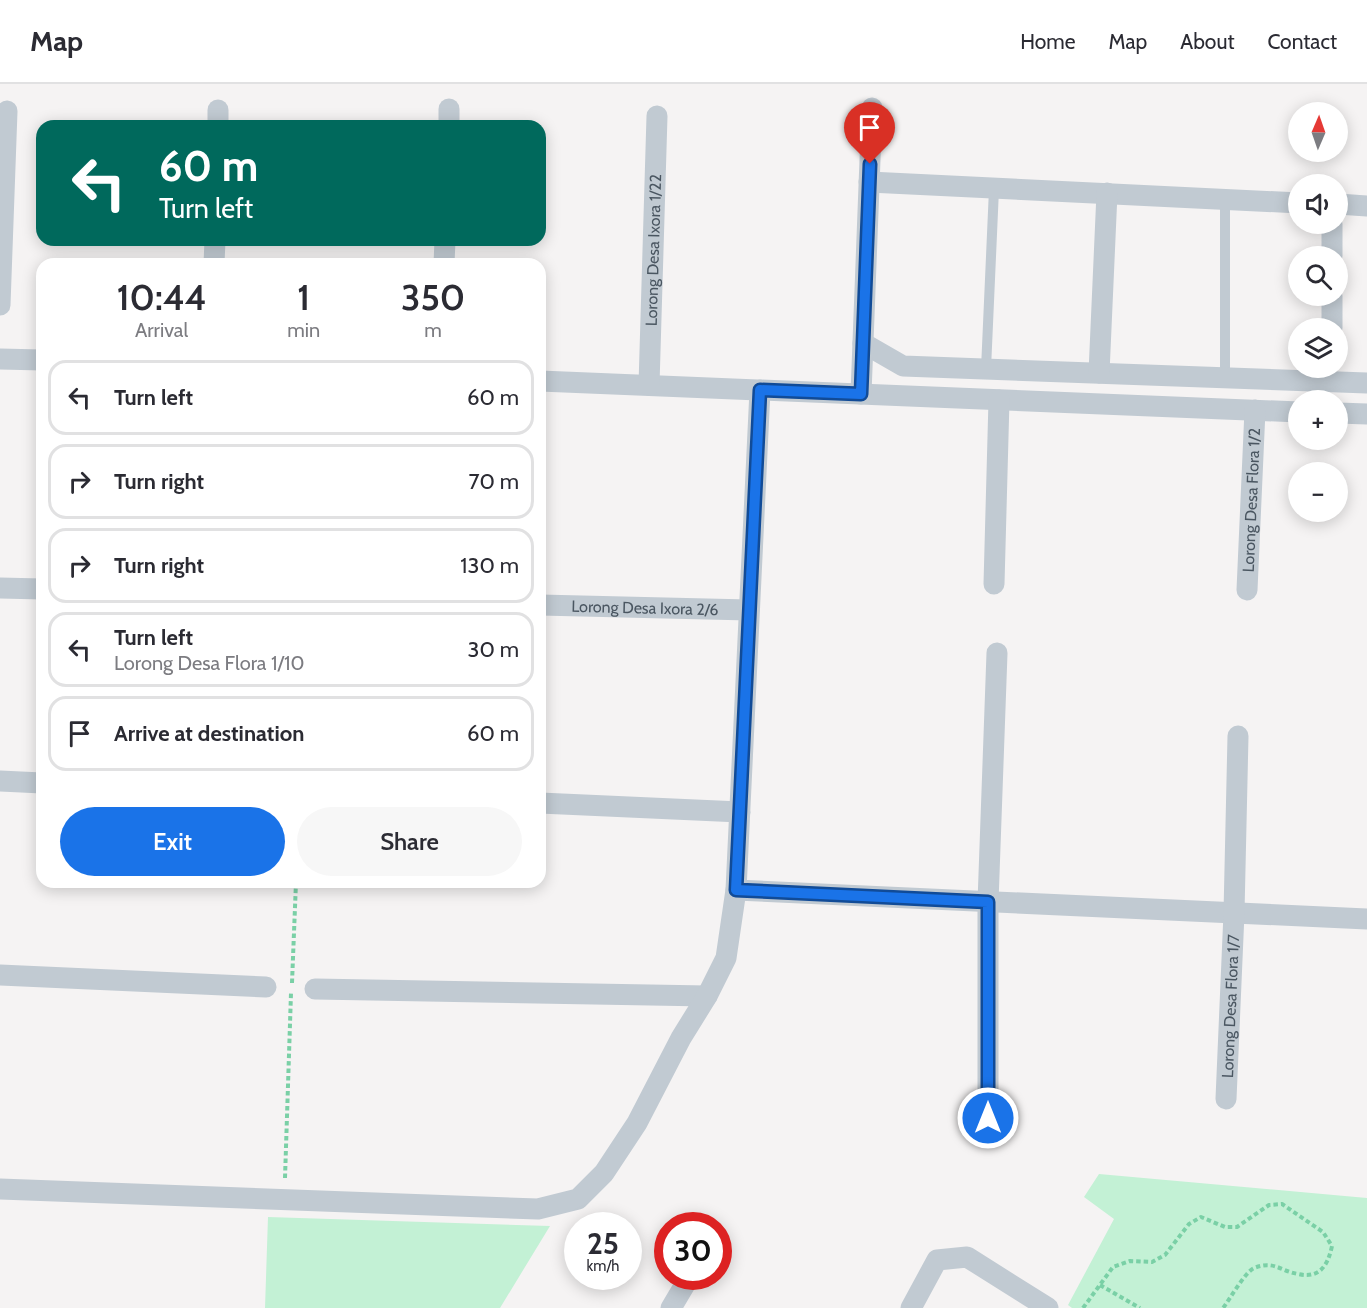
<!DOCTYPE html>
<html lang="en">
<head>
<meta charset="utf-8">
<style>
  :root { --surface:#fff; --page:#f7f7f7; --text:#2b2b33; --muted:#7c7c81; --line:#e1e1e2; --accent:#1a73e8 }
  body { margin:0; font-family:Cabin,sans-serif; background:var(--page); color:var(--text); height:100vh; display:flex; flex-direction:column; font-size:22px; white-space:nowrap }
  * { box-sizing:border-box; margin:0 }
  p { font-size:20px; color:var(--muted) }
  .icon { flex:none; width:33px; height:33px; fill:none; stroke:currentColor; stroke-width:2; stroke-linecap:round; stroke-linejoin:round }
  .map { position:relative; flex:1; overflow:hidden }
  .drawer { position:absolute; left:36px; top:174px; width:510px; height:630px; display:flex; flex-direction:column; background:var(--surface); border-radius:18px; box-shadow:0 3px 15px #0003 }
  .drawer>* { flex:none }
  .guide { position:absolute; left:36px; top:36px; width:510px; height:126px; border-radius:18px; box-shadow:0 3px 15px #0003; background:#00695c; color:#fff; overflow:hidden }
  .needle { width:39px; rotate:2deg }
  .fabs { position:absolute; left:1288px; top:18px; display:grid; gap:12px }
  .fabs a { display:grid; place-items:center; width:60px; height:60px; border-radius:50%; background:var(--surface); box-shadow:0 3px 15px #0003; font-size:30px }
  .speed { position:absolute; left:564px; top:1128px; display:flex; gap:12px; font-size:30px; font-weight:700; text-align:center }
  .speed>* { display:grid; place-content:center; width:78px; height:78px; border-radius:50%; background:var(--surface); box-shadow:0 3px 15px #0003; line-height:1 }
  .speed small { font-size:15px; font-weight:400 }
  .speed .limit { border:9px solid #d22; background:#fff; color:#111 }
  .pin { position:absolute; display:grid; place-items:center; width:51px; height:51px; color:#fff; margin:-62px -26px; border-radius:50% 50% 50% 0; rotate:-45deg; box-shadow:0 0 6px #0007 }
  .pin .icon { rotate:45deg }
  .me { position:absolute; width:66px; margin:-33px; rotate:0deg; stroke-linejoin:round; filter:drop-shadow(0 0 4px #0008) }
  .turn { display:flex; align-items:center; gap:21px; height:126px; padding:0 24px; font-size:27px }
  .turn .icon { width:78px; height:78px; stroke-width:2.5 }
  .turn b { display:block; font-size:42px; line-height:51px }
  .eta { display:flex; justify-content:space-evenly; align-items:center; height:102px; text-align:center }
  .eta b { font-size:36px; font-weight:600; line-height:42px }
  .primary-button { display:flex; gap:12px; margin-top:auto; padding:12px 24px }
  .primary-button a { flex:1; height:69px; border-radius:36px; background:var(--accent); color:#fff; font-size:24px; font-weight:600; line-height:69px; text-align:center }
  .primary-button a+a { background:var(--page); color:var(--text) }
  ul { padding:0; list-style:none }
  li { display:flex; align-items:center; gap:18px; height:75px; margin:0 12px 9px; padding:0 12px; border:3px solid var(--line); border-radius:18px }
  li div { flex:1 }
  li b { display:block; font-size:22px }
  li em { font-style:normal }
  header { display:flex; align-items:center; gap:36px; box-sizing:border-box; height:84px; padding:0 30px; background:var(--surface); border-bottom:2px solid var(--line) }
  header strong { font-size:28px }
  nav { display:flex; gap:33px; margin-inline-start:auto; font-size:21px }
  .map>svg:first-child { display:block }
  .green { fill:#c3f1d5 }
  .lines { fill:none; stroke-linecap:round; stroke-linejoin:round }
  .path { stroke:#7ad0a6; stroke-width:4; stroke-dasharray:4.5 3; stroke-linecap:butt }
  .lane { stroke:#c1cad2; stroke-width:10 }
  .street { stroke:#c1cad2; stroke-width:21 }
  .route-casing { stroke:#114b97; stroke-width:15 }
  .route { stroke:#1a73e8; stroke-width:10 }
  .labels { text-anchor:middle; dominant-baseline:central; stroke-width:5; stroke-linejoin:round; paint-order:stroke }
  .street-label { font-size:16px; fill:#4a5661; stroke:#fff }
</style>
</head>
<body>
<header>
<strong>Map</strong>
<nav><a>Home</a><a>Map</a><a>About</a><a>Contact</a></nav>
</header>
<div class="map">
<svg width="1367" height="1224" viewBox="0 0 1367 1224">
  <rect width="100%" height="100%" fill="#f5f3f3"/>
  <path class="green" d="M 1099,1090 L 1367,1114 L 1367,1224 L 1072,1224 L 1068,1221 L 1114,1135 L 1084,1113 Z
    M 268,1133 L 550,1142 L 500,1224 L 265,1224 Z"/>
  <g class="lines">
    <path class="path" d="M 292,899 L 296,798
      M 285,1094 L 291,909
      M 1100,1201 L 1140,1224
      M 1083,1224 L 1113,1183 L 1130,1177 L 1152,1178 L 1165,1171 L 1189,1140 L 1201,1133 L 1225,1143 L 1237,1143 L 1269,1121 L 1282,1120 L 1323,1148 L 1332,1162 C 1328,1181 1320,1195 1298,1190 C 1280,1187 1274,1176 1254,1184 C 1245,1188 1230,1215 1223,1224"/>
    <path class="lane" d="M 986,285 L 994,105
      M 1225,294 L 1225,115"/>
    <g class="street">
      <path d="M 218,42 L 218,26"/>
      <path d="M 449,42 L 449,25"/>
      <path d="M 869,98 L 1299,119"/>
      <path d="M 1338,120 L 1367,122"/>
      <path d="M 1332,172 L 1332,140"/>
      <path d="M 214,180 L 215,156"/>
      <path d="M 444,180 L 445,156"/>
      <path d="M 0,221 L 7,27"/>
      <path d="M 1332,244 L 1332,212"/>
      <path d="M 863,259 L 903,282 L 1367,299"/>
      <path d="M 0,275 L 42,276"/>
      <path d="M 1099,289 L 1107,109"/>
      <path d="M 540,297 L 1299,328"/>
      <path id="s1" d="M 649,301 L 657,32"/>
      <path d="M 861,310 L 872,24"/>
      <path d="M 1338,329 L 1367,330"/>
      <path d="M 994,500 L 999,316"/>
      <path d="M 0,504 L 42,505"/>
      <path id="s2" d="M 1247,506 L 1255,326"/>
      <path id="s3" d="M 540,521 L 749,526"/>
      <path d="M 0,697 L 42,699"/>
      <path d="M 540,719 L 740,728"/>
      <path d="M 736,806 L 1367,835"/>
      <path d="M 0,891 L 266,903"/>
      <path d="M 315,905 L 707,912"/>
      <path id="s4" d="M 1226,1015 L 1234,829 L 1238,652"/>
      <path d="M 988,1034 L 988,818 L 997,569"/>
      <path d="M 0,1105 L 538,1125 L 578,1115 L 604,1089 L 637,1039 L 681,954 L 707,912 L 726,874 L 736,806 L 760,306"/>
      <path d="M 671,1224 L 690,1192"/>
      <path d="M 911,1224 L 937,1176 L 967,1173 L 1048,1224"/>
    </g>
  </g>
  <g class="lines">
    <defs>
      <path id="route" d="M 870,80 L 861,310 L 760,306 L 736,806 L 988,818 L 988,1034"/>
    </defs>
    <use href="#route" class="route-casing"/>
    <use href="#route" class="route"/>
  </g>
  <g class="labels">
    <g class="street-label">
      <text stroke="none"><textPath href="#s1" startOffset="135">Lorong Desa Ixora 1/22</textPath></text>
      <text stroke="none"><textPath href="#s2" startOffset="90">Lorong Desa Flora 1/2</textPath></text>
      <text stroke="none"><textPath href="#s3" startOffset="105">Lorong Desa Ixora 2/6</textPath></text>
      <text stroke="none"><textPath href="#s4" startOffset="93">Lorong Desa Flora 1/7</textPath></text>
    </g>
  </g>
</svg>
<div class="fabs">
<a><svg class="needle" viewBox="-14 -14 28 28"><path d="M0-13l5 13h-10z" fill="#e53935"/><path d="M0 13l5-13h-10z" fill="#7c7c81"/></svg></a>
<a><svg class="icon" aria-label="sound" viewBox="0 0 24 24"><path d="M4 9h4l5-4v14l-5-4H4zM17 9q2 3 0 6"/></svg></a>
<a><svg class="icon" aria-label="search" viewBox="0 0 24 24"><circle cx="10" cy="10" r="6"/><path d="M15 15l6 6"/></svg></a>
<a><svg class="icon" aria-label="layers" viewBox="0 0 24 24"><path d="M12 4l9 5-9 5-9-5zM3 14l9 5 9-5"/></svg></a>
<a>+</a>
<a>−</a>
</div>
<div class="speed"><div>25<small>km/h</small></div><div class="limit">30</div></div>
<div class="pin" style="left:870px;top:80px;background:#d93025"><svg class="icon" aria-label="arrive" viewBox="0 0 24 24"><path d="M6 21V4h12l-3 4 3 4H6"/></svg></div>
<svg class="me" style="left:988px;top:1034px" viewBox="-20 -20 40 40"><circle r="17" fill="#1a73e8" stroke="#fff" stroke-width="3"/><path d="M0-11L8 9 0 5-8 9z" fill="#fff"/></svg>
<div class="guide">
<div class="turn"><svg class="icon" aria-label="left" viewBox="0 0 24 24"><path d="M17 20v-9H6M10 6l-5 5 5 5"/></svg><div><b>60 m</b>Turn left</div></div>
</div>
<section class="drawer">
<div class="eta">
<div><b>10:44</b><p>Arrival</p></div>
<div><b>1</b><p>min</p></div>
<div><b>350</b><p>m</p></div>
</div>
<ul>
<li><svg class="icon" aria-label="left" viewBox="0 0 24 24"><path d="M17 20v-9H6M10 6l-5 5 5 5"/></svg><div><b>Turn left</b></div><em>60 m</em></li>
<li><svg class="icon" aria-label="right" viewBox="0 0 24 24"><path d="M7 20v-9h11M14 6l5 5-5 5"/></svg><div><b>Turn right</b></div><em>70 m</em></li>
<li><svg class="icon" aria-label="right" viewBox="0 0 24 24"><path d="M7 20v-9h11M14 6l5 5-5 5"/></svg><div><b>Turn right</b></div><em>130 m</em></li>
<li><svg class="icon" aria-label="left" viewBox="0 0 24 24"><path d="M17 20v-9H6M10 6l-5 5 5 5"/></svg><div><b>Turn left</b><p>Lorong Desa Flora 1/10</p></div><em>30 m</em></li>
<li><svg class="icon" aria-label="arrive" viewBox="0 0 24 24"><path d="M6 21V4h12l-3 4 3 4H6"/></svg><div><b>Arrive at destination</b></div><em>60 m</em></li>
</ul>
<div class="primary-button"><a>Exit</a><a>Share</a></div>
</section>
</div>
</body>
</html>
